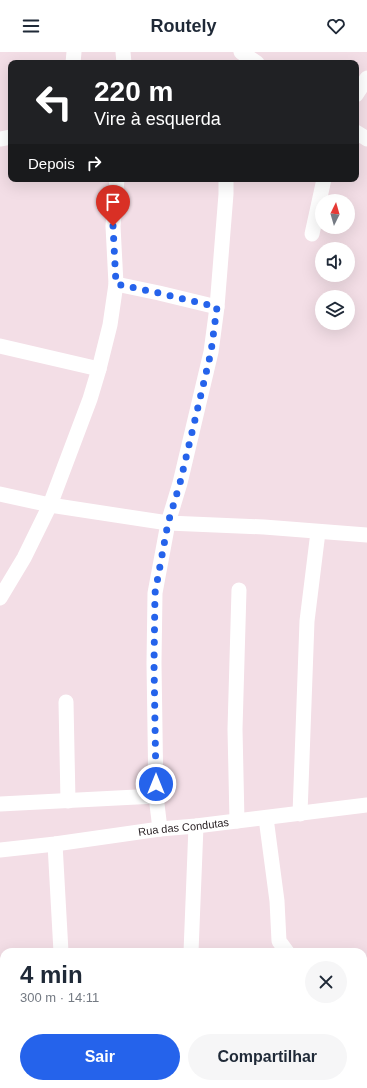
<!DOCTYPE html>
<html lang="pt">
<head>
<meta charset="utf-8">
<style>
  :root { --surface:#fff; --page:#f6f6f7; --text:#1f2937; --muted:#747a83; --accent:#2563eb }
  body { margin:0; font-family:Helvetica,sans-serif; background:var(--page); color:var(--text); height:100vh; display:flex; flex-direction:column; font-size:15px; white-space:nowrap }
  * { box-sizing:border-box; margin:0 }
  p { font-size:13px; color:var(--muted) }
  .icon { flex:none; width:22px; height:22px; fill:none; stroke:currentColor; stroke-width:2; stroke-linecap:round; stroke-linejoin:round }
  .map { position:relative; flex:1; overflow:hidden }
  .panel { position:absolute; left:0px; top:896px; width:367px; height:140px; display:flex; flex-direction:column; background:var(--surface); border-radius:12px 12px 0 0; box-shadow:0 4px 16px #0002 }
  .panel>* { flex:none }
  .top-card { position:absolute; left:8px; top:8px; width:351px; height:122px; border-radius:8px; box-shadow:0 4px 16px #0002; background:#202124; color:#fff; overflow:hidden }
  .needle { width:26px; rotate:5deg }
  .fabs { position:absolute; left:315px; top:142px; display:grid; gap:8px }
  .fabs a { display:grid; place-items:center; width:40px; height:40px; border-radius:50%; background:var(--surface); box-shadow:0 4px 16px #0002; font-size:20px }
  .pin { position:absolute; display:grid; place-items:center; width:34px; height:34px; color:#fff; margin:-41px -17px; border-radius:50% 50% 50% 0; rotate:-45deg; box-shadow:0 0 4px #0007 }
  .pin .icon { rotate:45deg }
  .me { position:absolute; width:44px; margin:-22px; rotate:0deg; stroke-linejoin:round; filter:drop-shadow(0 0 3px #0008) }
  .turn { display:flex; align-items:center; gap:14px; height:84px; padding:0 20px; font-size:18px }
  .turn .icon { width:52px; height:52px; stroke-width:2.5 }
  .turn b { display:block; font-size:28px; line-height:34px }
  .then { display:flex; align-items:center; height:38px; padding:0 20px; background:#0003; gap:8px; font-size:15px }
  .round { display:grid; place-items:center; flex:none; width:42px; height:42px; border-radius:21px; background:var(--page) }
  .summary { display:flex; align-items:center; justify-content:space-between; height:68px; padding:0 20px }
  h1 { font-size:24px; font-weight:700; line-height:30px }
  .action { display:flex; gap:8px; margin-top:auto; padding:8px 20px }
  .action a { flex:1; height:46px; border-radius:24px; background:var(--accent); color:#fff; font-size:16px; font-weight:700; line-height:46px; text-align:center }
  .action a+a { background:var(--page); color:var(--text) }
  header { display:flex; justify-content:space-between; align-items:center; height:52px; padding:0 20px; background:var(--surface); font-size:18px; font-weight:700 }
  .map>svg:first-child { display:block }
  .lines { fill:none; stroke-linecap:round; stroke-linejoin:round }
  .minor { stroke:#fff; stroke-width:15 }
  .route { stroke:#2563eb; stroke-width:7; stroke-dasharray:0 12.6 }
  .labels { text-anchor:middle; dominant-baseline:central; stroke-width:3; stroke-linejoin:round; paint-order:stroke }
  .street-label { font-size:11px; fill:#292124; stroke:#f3dee6 }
</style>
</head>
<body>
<header><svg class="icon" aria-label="menu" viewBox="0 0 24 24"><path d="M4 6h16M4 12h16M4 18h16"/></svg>Routely<svg class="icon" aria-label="heart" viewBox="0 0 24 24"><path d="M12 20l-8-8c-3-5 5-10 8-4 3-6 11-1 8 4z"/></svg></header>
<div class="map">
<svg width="367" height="1036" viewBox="0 0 367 1036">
  <rect width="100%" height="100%" fill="#f3dee6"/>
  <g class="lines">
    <g class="minor">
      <path d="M 123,0 L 124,11"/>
      <path d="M 241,0 L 257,11"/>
      <path d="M 73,11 L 74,0"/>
      <path d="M 356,43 L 367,26"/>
      <path d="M 356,80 L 367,87"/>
      <path d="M 0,87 L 11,85"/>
      <path d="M 312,182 L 324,127"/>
      <path d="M 116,232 L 159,241 L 217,255"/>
      <path d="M 0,294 L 99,317"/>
      <path d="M 0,442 L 50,453 L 168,471 L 264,475 L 367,483"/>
      <path d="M 0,546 L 24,506 L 50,453 L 90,347 L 99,317 L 110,273 L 116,232 L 113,174 L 117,127"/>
      <path d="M 66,650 L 68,749"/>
      <path d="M 0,752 L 156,744"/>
      <path d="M 300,762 L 307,569 L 318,480"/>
      <path d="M 266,766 L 277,849 L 279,889 L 287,900"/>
      <path d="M 237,769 L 235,677 L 239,538"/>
      <path d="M 160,777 L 156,744 L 154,611 L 155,541 L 168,471 L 180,431 L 211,300 L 217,255 L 226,142 L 226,127"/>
      <path d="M 55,792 L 61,900"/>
      <path id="s1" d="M 0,798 L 55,792 L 160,777 L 196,774 L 367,753"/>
      <path d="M 191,900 L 196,774"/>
      <path d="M 363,982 L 367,984"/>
      <path d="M 70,1032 L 71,1036"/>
      <path d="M 247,1032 L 280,1036"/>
      <path d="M 183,1036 L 183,1032"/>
      <path d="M 364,1036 L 367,1006"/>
    </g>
  </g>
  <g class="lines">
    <path class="route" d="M 113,174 L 116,232 L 159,241 L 217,255 L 211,300 L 180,431 L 168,471 L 155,541 L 154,611 L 156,732"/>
  </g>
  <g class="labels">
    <g class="street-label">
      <text stroke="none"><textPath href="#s1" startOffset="185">Rua das Condutas</textPath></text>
    </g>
  </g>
</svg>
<div class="fabs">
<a><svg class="needle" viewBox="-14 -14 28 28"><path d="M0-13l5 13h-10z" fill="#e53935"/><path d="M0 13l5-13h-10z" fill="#747a83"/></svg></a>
<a><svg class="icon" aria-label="sound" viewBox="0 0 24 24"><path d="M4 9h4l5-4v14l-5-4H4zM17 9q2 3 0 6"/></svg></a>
<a><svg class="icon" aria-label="layers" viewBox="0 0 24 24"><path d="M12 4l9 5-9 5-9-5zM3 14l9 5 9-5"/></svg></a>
</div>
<div class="pin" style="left:113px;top:174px;background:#d93025"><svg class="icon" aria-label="arrive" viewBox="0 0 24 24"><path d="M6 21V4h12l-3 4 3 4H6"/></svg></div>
<svg class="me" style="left:156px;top:732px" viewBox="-20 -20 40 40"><circle r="17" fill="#2563eb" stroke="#fff" stroke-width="3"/><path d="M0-11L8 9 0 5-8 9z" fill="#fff"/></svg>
<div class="top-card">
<div class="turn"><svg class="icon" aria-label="left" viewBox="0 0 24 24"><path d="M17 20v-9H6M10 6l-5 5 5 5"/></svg><div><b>220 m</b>Vire à esquerda</div></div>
<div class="then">Depois<svg class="icon" aria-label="right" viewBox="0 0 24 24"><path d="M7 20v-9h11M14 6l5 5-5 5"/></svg></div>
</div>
<section class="panel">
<div class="summary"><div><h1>4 min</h1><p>300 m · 14:11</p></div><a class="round"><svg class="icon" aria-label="close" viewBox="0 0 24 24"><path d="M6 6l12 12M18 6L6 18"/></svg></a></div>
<div class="action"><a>Sair</a><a>Compartilhar</a></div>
</section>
</div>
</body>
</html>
